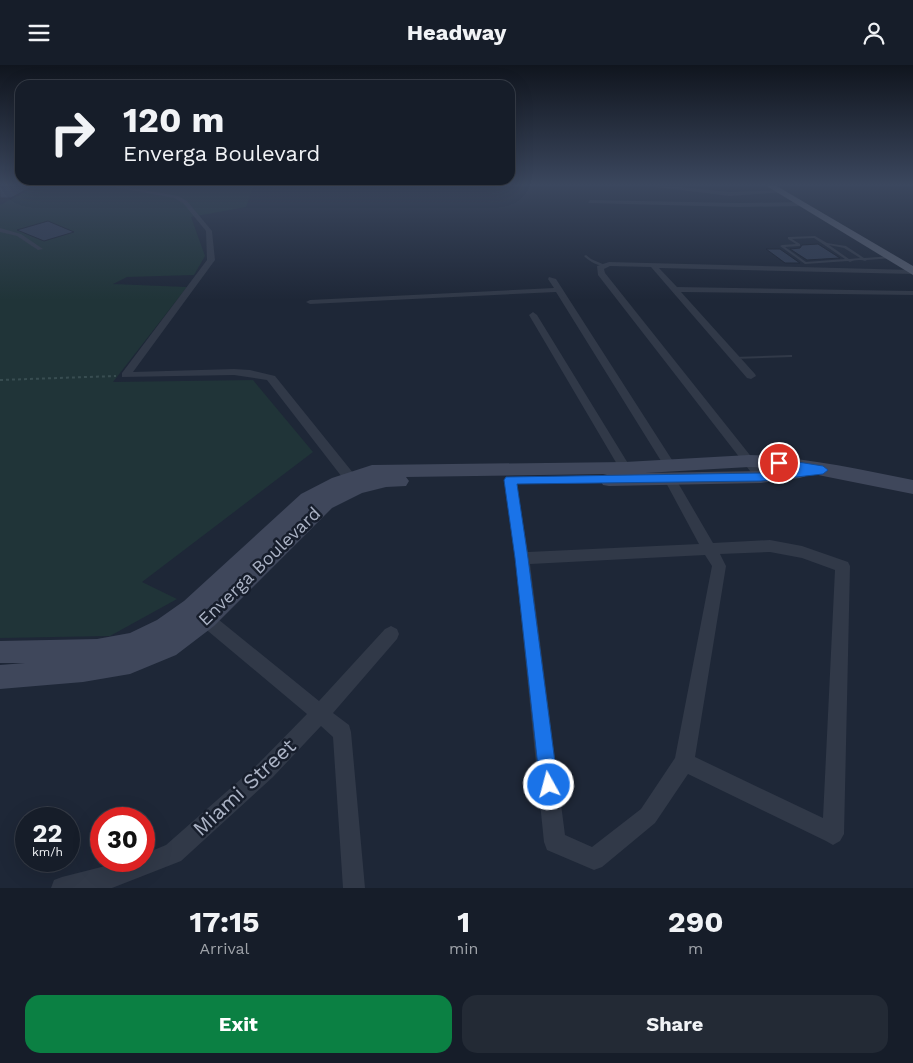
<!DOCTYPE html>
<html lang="en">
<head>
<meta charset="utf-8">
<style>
  :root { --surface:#161d29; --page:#232a35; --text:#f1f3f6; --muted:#9ea2a8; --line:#353b46; --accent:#0b8043 }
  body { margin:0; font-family:"Work Sans",sans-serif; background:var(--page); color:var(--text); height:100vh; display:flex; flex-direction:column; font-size:19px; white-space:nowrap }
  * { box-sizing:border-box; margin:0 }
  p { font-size:16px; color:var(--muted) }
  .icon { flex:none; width:28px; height:28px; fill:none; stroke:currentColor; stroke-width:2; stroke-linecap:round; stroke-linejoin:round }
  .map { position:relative; height:823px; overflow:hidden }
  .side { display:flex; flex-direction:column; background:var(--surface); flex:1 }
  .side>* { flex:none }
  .hud { position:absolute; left:15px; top:15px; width:500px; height:105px; border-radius:15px; box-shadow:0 5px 20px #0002,0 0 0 1px var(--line); background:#161d29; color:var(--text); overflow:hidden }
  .speed { position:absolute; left:15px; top:742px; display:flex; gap:10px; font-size:25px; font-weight:700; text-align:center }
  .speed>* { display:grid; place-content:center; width:65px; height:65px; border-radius:50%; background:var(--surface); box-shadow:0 5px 20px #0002,0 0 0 1px var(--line); line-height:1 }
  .speed small { font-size:12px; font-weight:400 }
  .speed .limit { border:8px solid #d22; background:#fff; color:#111 }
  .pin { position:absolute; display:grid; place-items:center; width:42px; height:42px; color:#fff; margin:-21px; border:2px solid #fff; border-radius:50%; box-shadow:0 1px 5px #0007 }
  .me { position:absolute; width:55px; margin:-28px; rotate:353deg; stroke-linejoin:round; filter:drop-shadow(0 0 4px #0008) }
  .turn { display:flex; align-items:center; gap:18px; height:105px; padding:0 25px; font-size:22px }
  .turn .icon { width:65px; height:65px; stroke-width:2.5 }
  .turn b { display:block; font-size:35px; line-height:42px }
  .eta { display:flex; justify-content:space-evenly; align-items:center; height:85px; text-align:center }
  .eta b { font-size:30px; font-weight:700; line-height:35px }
  .cta { display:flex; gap:10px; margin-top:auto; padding:10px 25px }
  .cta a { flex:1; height:58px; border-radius:15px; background:var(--accent); color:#fff; font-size:20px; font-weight:700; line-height:58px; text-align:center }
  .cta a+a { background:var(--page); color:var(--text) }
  header { display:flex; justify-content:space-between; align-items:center; height:65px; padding:0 25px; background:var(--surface); font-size:22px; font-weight:700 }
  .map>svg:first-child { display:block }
  .green { fill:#203438 }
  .building { fill:#2f3a4f; stroke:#19202e }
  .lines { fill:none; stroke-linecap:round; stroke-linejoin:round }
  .path { stroke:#384d51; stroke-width:2; stroke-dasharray:3 3; stroke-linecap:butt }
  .lane { fill:#313948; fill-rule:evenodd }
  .street { fill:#313948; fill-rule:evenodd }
  .secondary { fill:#3f475b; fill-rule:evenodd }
  .primary { fill:#4f5768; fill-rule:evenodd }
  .route { fill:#1a73e8; stroke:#114b97 }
  .labels { text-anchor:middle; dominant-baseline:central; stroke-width:5; stroke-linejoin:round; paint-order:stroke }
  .street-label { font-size:18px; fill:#abb3c5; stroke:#171e2c }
  .near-street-label { font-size:21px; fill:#abb3c5; stroke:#171e2c }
</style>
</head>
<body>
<header><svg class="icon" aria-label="menu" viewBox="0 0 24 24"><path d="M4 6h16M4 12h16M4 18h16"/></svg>Headway<svg class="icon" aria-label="person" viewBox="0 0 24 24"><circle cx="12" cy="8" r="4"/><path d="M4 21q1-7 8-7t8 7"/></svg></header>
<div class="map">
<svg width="913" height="823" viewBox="0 0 913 823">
  <rect width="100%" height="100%" fill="#1e2737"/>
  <path class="green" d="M 40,120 L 254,120 L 246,142 L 191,152 L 205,191 L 194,210 L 127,212 L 113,219 L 187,222 L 113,317 L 253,315 L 313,387 L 142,517 L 177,534 L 110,571 L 0,573 L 0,140 Z"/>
  <path class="building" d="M 33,121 L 11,133 L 0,133 L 0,122 Z
    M 48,156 L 74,167 L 44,176 L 17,165 Z
    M 818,179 L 840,193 L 807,195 L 790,184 L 800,183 L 802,180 Z
    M 766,184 L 780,184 L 800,198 L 785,198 Z"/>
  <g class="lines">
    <path class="path" d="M 0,315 L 116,311"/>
    <path class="lane" d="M 815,171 L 827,178 L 846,181 L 864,193 L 893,191 L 895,192 L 893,193 L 867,195 L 865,196 C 861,194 853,195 850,197 L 848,196 L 805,199 L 780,181 L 782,180 L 796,179 L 788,174 L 788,172 ZM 814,173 L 845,194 L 806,197 L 785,182 L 800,181 L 800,179 L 792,174 ZM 829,180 L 844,183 L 860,193 L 849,194 Z
      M 586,190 L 591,194 L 605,200 C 598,202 589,196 584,191 Z
      M 790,290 L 792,290 L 792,292 L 734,294 L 732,293 L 734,292 Z"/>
    <path class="street" d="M 103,120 L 116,120 L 178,131 L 187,136 L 212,166 L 215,195 L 133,307 L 234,304 L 250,305 L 275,311 L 362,419 L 363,422 L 362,425 L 352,425 L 267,315 L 234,310 L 122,312 L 122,308 L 207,195 L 206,166 L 183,138 L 174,133 Z
      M 639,120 L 660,120 L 730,127 L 782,125 L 785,127 L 730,131 Z
      M 590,135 L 739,138 L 803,137 L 806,139 L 803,141 L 739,142 L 588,138 Z
      M 0,163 L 21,169 L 43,184 L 38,185 L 17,171 L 0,167 Z
      M 609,197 L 913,205 L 913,209 L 659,203 L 677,222 L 913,226 L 913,230 L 681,227 L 755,309 L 756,311 L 751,314 L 747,313 L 651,202 L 610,201 L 604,204 L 605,208 L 765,409 L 767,412 L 765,415 L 757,415 L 598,210 L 597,201 Z
      M 549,212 L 556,214 L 674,398 L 676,401 L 674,404 L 666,404 L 556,227 L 310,239 L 306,237 L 310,235 L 554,223 L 548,214 Z
      M 533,247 L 537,250 L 629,400 L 631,403 L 629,406 L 621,406 L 529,250 Z
      M 670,409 L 674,411 L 713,478 L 770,475 L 802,481 L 848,497 L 850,501 L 844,769 L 840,776 L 833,780 L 826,776 L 688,709 L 655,758 L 602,802 L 594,805 L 547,785 L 544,777 L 515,493 L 504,415 L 506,412 L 514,412 L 516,415 L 528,487 L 699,479 L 664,414 L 666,411 ZM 770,487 L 802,493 L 835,505 L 823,753 L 695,692 L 726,501 L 720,489 ZM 705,490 L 712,501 L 675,693 L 641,744 L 592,782 L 565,770 L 530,499 Z
      M 202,544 L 208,546 L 319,636 L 385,564 L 391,561 L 397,564 L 399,569 L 397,574 L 333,648 L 349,660 L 351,667 L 365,823 L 343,823 L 333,672 L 321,661 L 273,712 L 181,796 L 112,823 L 51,823 L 54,815 L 62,812 L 125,796 L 144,796 L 144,789 L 166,780 L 259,698 L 307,649 L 196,556 L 194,551 L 196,546 Z"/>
    <path class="secondary" d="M 749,390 C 804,392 859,404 913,415 L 913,429 L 808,408 L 806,411 L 800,413 L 761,418 L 609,421 L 603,420 L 600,415 L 603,410 L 607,409 L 406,412 L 409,416 L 406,421 L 386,422 L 362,428 L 332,443 L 214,561 L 176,590 L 130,609 L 83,617 L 0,624 L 0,600 L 25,598 L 0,598 L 0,576 L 97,574 L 130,568 L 157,555 L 184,536 L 301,429 L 332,413 L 372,400 L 625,397 ZM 749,402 L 781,403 L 761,406 L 645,408 Z"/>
    <path class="primary" d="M 765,120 L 775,120 L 913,201 L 913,210 Z"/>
  </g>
  <linearGradient id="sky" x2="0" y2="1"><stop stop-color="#10151e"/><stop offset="0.51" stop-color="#3b475e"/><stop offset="1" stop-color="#3b475e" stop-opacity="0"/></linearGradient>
  <rect width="913" height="235" fill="url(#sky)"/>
  <path class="route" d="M 779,394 L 823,401 L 828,405 L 823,409 L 761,416 L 517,419 L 528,493 L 558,720 L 555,727 L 549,729 L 542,727 L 540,720 L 515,493 L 504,415 L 506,412 L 761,408 L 794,404 L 775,400 L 774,398 L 775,395 Z"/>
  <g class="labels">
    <g class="street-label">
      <text transform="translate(259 501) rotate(-44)">Enverga Boulevard</text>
    </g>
    <g class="near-street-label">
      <text transform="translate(244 722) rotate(-43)">Miami Street</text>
    </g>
  </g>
</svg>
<div class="speed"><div>22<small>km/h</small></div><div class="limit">30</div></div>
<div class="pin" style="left:779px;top:398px;background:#d93025"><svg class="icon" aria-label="arrive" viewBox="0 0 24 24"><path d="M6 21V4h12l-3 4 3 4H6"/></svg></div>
<svg class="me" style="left:549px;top:720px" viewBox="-20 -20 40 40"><circle r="17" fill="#1a73e8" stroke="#fff" stroke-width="3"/><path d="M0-11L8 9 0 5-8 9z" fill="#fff"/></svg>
<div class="hud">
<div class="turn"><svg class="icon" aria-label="right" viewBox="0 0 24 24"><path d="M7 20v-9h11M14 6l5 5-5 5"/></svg><div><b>120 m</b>Enverga Boulevard</div></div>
</div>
</div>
<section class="side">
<div class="eta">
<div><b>17:15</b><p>Arrival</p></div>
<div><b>1</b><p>min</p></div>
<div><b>290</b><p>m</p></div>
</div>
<div class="cta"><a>Exit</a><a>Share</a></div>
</section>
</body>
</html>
